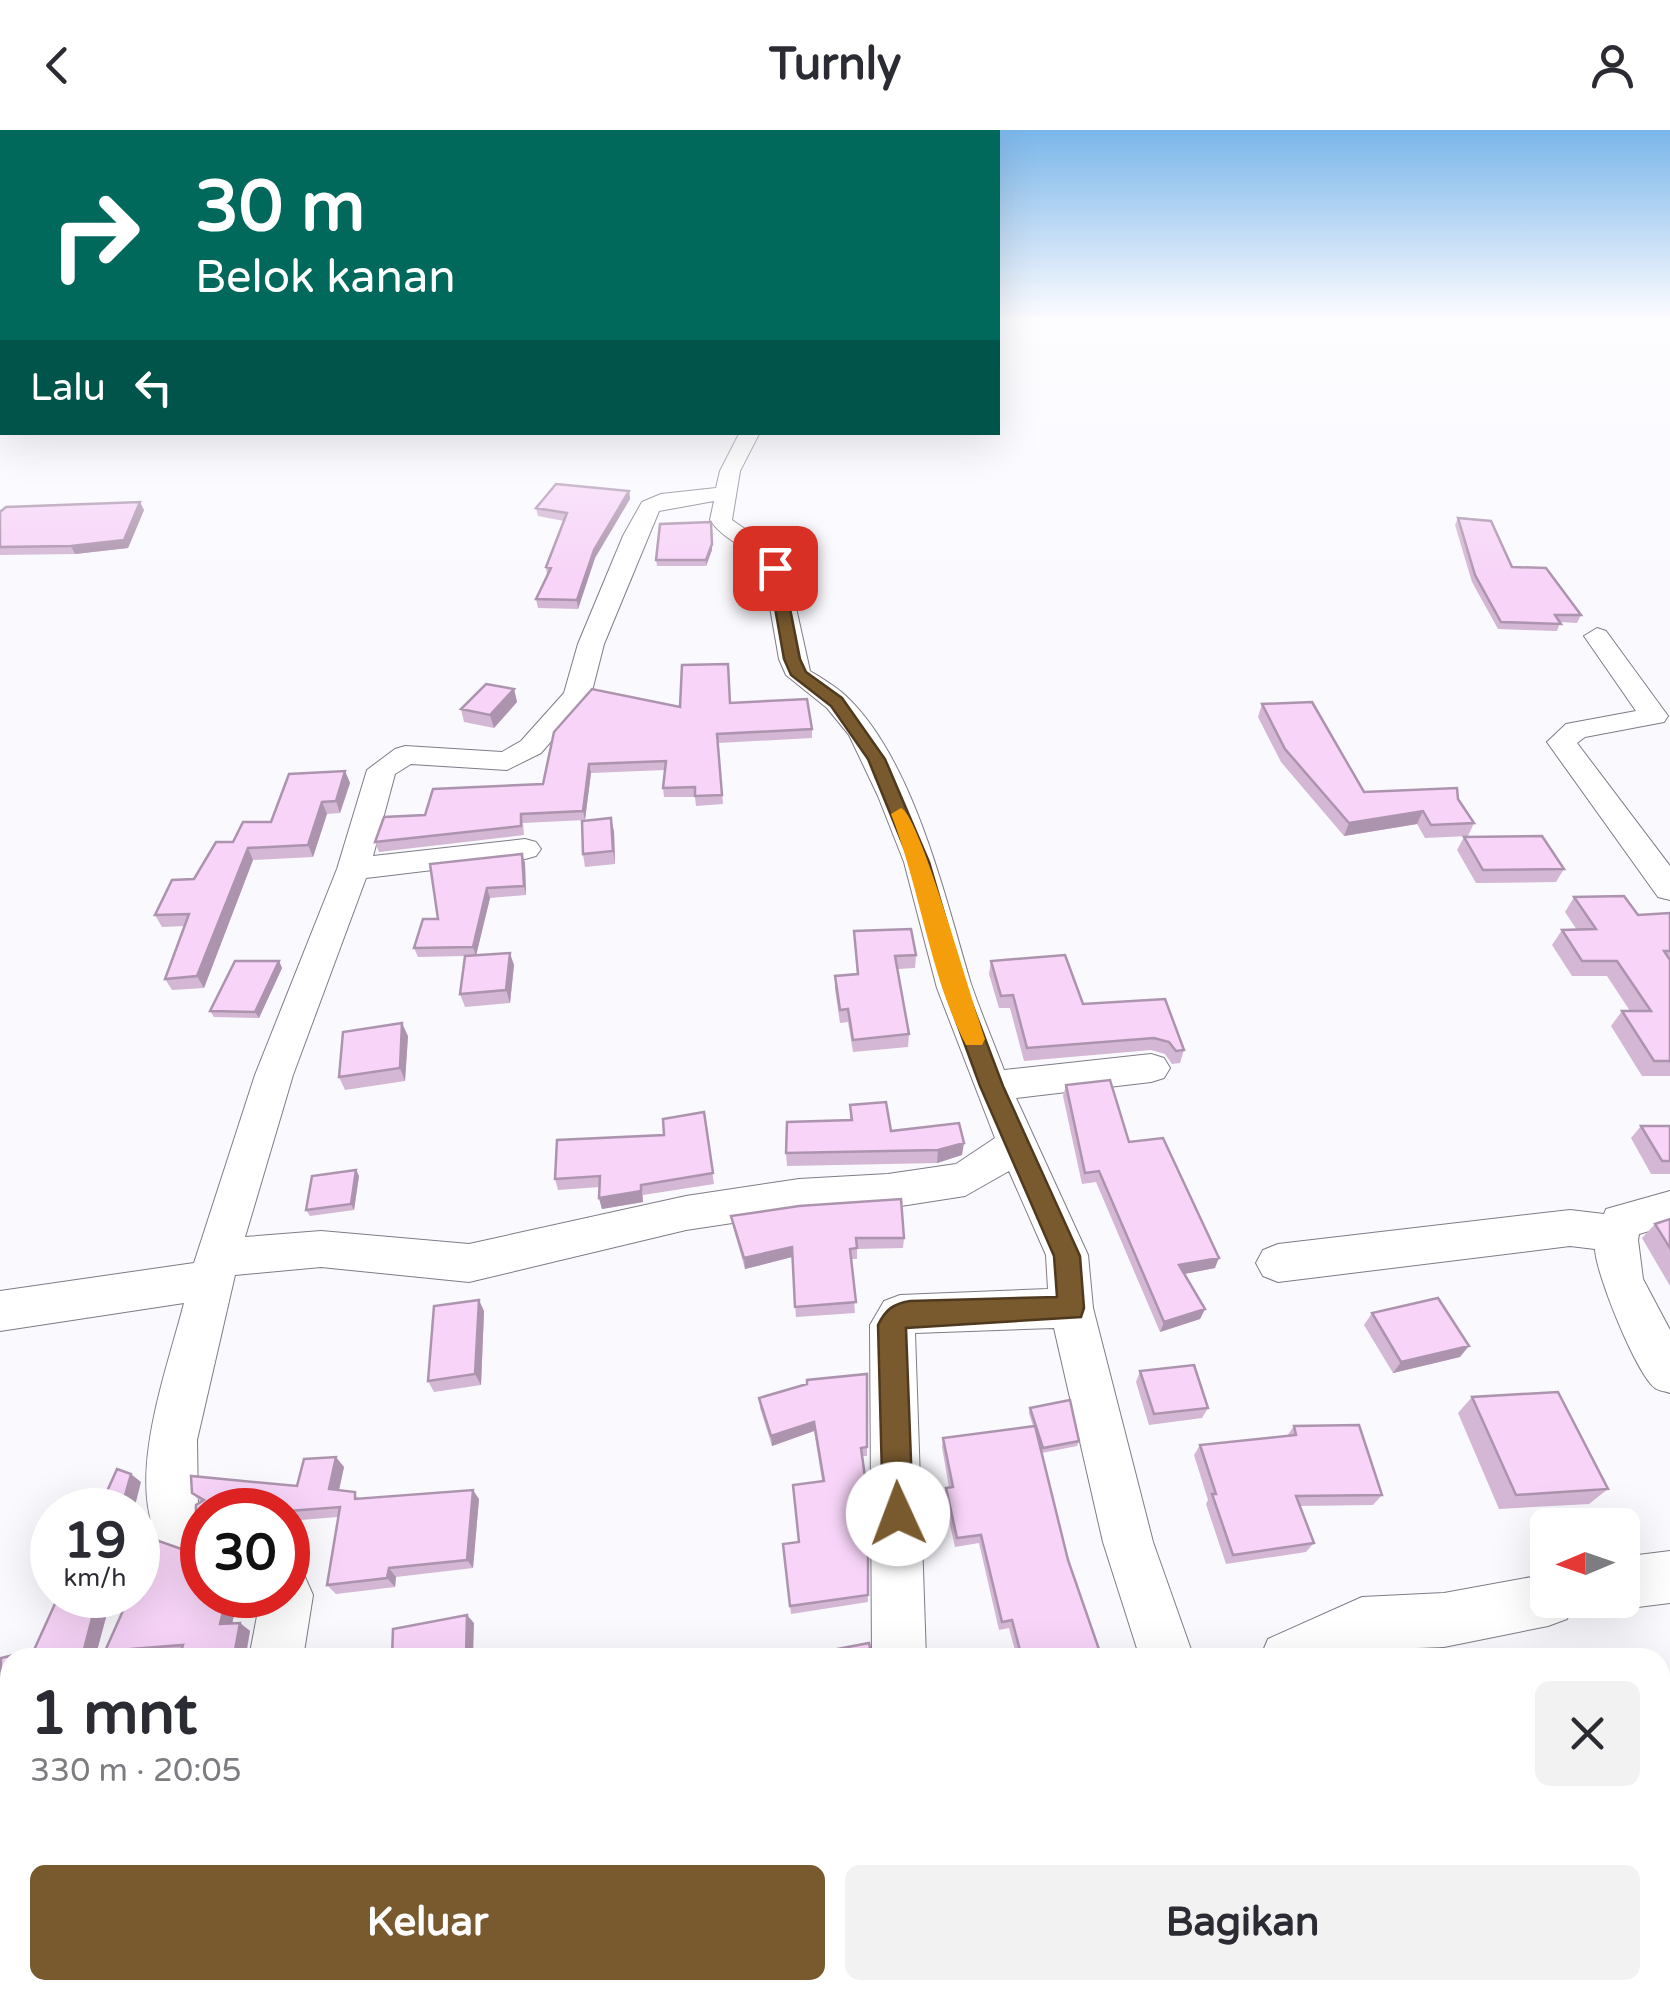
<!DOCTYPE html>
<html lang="id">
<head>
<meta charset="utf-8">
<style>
  :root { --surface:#fff; --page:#f2f2f3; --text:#2b2b33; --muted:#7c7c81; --accent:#795a2f }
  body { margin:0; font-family:"Varela Round",sans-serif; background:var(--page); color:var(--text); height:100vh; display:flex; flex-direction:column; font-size:38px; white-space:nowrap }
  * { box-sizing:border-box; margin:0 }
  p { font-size:32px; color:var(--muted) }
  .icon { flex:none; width:55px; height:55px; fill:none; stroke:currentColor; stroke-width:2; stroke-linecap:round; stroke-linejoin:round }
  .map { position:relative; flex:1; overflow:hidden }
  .panel { position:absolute; left:0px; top:1518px; width:1670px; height:352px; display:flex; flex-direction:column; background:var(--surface); border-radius:30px 30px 0 0; box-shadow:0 10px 40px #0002 }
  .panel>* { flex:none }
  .guide { position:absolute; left:0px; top:0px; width:1000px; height:305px; box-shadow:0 10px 40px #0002; background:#00695c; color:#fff; overflow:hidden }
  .needle { width:65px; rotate:268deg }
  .controls { position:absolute; left:1530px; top:1378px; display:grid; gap:20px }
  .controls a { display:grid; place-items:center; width:110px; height:110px; border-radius:15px; background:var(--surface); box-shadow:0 10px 40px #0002; font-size:50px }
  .speed { position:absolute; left:30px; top:1358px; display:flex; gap:20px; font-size:50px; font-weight:700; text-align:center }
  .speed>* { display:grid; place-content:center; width:130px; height:130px; border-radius:50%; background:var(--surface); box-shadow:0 10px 40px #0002; line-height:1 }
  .speed small { font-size:25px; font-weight:400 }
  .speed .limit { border:15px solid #d22; background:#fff; color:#111 }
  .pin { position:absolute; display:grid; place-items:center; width:85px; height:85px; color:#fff; margin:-42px; border-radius:20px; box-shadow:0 5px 15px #0006 }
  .me { position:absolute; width:110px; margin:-55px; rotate:358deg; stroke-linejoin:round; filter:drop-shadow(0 0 8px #0008) }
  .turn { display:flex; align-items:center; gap:35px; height:210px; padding:0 30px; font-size:45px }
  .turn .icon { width:130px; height:130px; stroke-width:2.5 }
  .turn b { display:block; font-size:70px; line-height:85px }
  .then { display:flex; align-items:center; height:95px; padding:0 30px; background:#0003; gap:20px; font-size:38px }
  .round { display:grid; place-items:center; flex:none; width:105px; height:105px; border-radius:15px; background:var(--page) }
  .overview { display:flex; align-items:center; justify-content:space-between; height:170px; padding:0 30px }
  h1 { font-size:60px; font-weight:700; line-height:75px }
  .primary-button { display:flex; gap:20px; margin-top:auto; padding:20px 30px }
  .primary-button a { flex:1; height:115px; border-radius:15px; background:var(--accent); color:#fff; font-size:40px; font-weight:700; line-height:115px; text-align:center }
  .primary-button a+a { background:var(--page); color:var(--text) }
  header { display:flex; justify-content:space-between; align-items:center; height:130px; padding:0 30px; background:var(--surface); font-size:45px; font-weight:700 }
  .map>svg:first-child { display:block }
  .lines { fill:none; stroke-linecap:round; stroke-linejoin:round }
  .minor-casing { stroke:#7f7c87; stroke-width:2 }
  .minor { fill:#fff; fill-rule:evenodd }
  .wall { fill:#d4b6d5 }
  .shaded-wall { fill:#ad94ae }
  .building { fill:#f7d4f8; stroke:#ad94ae; stroke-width:2.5 }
  .route { fill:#795a2f; stroke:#4f3a1f; stroke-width:2.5 }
  .slow { fill:#f59e0b }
</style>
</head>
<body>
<header><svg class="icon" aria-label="back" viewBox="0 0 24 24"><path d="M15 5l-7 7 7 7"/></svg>Turnly<svg class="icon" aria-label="person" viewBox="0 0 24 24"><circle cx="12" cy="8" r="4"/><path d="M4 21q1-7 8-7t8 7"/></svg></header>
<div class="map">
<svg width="1670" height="1868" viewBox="0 0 1670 1868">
  <rect width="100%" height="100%" fill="#faf9fe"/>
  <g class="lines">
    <defs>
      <path id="minor" d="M 740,302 L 760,302 L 740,341 L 732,390 L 774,419 L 787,437 L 810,541 C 823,549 837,557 848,568 C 914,632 945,767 971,854 C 981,883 993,911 1004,940 L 1151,924 L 1164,928 L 1170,938 L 1164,948 L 1151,952 L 1016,968 L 1088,1125 L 1093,1178 L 1153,1412 L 1194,1528 L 1140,1528 L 1103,1412 L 1054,1198 L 915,1203 L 926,1528 L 872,1528 L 870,1195 L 884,1171 L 900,1165 L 1048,1159 L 1046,1125 L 1009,1041 L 965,1066 L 888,1078 L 799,1083 L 686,1100 L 469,1152 L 321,1137 L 235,1145 L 197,1310 L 198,1375 L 210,1380 L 202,1380 L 202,1427 L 160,1412 C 124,1352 168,1237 184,1173 L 0,1201 L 0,1161 L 194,1133 L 255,945 L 337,739 L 367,640 L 395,619 L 405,616 L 502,622 L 521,611 L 564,563 L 578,514 L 623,406 L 642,372 L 661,364 L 716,358 L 720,341 ZM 714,371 L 710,390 C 724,411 750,417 763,437 L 779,529 L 786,545 L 827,578 L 849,605 L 878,666 L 904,732 L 937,858 L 995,1008 L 956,1034 L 888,1044 L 799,1049 L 686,1066 L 469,1114 L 321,1101 L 245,1107 L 293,945 L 366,748 L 525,729 L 536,726 L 541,719 L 536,712 L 525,709 L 373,726 L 395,644 L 411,634 L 507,640 L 541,623 L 591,565 L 604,514 L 659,381 Z
        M 1597,498 L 1606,501 L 1668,586 L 1664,592 L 1585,607 L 1577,613 L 1670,736 L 1670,770 L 1658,767 L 1547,612 L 1566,594 L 1636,581 L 1584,506 Z
        M 1670,1061 L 1670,1095 L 1639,1104 L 1638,1110 L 1643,1149 L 1670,1200 L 1670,1263 C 1665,1261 1659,1261 1655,1258 C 1636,1243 1596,1144 1595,1119 L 1570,1116 L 1278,1152 L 1263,1146 L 1256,1133 L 1263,1120 L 1278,1114 L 1570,1080 L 1604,1084 L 1606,1079 Z
        M 1670,1421 L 1670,1473 L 1622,1479 L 1604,1471 L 1622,1470 L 1622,1427 Z
        M 288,1439 L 305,1447 L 313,1465 L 303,1528 L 249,1528 L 261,1465 L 288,1465 Z
        M 1548,1444 L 1548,1470 L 1574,1470 L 1567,1489 L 1548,1496 L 1444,1517 L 1364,1520 L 1349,1528 L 1260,1528 L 1268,1509 L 1362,1467 L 1444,1463 Z
        M 187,1860 L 251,1860 L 249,1868 L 185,1868 Z
        M 509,1860 L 595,1860 L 591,1868 L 505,1868 Z"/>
    </defs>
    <use href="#minor" class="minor-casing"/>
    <use href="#minor" class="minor"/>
  </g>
  <path class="wall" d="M 629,361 L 630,369 L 595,428 L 578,479 L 538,478 L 536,469 L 547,446 L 546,437 L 564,391 L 538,386 L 536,378 Z
    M 144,380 L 128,418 L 75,424 L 0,425 L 0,382 Z
    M 1458,388 L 1512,437 L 1581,485 L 1577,493 L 1560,492 L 1557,501 L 1498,499 L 1472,452 L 1455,395 Z
    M 712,420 L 706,436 L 657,436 L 656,430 Z
    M 514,559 L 517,572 L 494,598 L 464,592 L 461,579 Z
    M 730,573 L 812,599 L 812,608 L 718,613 L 723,674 L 696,676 L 695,667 L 664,667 L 663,658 L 665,640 L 591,643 L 585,690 L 523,693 L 524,705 L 379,722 L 375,712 L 425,685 L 543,654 L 680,577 Z
    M 1262,574 L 1364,662 L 1458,669 L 1474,693 L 1468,706 L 1425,708 L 1417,694 L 1344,706 L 1281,632 L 1258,587 Z
    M 345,641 L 350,653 L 340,683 L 327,684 L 313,727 L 253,730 L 204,858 L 172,860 L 165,849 L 185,796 L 162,797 L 155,785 L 233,712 L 271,692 Z
    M 614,701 L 615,734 L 585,737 L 583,724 Z
    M 1464,707 L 1564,739 L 1556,752 L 1476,753 L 1457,720 Z
    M 522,724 L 525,733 L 526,765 L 490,768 L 476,825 L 514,835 L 510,873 L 465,877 L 460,864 L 465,826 L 418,827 L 414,818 L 438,789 Z
    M 1574,767 L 1638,785 L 1670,783 L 1670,946 L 1642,946 L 1611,896 L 1622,881 L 1630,881 L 1607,846 L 1572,846 L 1552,815 L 1562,800 L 1577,800 L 1565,782 Z
    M 854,801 L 916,825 L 915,838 L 898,839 L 909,904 L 908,917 L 853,922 L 848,892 L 840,893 L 835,859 L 835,846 L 857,844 Z
    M 279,831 L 282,838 L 259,888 L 214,887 L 210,881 Z
    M 991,831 L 1083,874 L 1165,869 L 1184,920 L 1180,933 L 1172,934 L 1165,924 L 1151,920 L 1024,931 L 1010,878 L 999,878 L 989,844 Z
    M 408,906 L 405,951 L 345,960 L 339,947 Z
    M 1066,955 L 1129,1012 L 1215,1138 L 1184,1144 L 1205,1179 L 1200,1189 L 1160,1202 L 1096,1052 L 1082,1054 L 1063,966 Z
    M 850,975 L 891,1001 L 962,1025 L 937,1033 L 787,1036 L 786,1023 L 850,990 Z
    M 704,982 L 714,1054 L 643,1065 L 643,1072 L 602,1079 L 599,1068 L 600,1057 L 558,1060 L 555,1049 L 664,1005 Z
    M 1641,996 L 1670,996 L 1670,1044 L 1651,1044 L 1631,1008 Z
    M 356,1040 L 359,1046 L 354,1080 L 310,1086 L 306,1080 Z
    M 731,1086 L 904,1108 L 903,1118 L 857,1119 L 857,1129 L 851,1129 L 855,1183 L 796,1187 L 792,1127 L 745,1139 L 733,1097 Z
    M 1670,1089 L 1670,1156 L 1642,1108 L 1655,1094 Z
    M 484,1181 L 481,1255 L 434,1262 L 428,1251 Z
    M 1372,1183 L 1460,1227 L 1393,1243 L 1364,1195 Z
    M 1140,1241 L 1208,1278 L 1202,1288 L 1149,1295 L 1136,1252 Z
    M 867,1244 L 867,1326 L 862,1326 L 868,1472 L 791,1484 L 783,1414 L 799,1412 L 822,1351 L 814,1301 L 772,1316 L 760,1278 L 759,1268 Z
    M 1472,1267 L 1608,1359 L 1589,1374 L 1499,1379 L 1458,1283 Z
    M 1030,1278 L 1079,1311 L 1077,1316 L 1042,1323 L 1068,1430 L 1102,1528 L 1017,1528 L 1009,1498 L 999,1500 L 979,1413 L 955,1417 L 944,1368 L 946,1358 L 949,1358 L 942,1317 L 943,1308 L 1033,1296 L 1029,1283 Z
    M 1294,1296 L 1382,1365 L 1373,1375 L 1299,1376 L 1314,1413 L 1306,1422 L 1226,1434 L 1206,1374 L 1208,1370 L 1194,1325 L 1200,1315 L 1287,1306 Z
    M 344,1337 L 339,1360 L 360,1368 L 479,1369 L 473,1438 L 396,1447 L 395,1457 L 336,1464 L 327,1455 L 338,1387 L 288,1391 L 288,1380 L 202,1380 L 239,1465 L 232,1494 L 240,1493 L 250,1501 L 246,1528 L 179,1528 L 181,1523 L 116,1528 L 105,1521 L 190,1422 L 195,1418 L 201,1372 L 192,1363 L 297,1356 Z
    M 59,1465 L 112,1465 L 95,1528 L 10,1528 L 10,1591 L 0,1592 L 0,1585 L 4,1584 L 0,1585 L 1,1528 L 34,1520 Z
    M 1662,1579 L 1670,1579 L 1670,1635 L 1660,1612 L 1660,1580 Z
    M 0,1651 L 10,1651 L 10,1768 L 0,1769 Z"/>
  <path class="shaded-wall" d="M 629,361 L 630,369 L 595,428 L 578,479 L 577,470 L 594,420 Z
    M 140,372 L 144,380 L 128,418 L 75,424 L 71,416 Z
    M 711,392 L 712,420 L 706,436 L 706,430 Z
    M 514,559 L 517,572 L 494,598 L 490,585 Z
    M 589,634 L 591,643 L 585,690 L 583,681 Z
    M 345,641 L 350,653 L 340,683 L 336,671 Z
    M 322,672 L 327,684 L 313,727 L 308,715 Z
    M 1423,681 L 1417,694 L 1344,706 L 1349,693 Z
    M 611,688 L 614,701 L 615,734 L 613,721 Z
    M 248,718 L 253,730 L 204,858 L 197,846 Z
    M 522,724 L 525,733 L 526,765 L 524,756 Z
    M 487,758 L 490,768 L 476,826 L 473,817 Z
    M 510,823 L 514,835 L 510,873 L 506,860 Z
    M 279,831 L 282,838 L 259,888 L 255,882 Z
    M 402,893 L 408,906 L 405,951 L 400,938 Z
    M 964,1013 L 962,1025 L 937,1033 L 938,1020 Z
    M 356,1040 L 359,1046 L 354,1080 L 351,1074 Z
    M 641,1055 L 643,1072 L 602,1079 L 599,1068 Z
    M 792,1117 L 792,1127 L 745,1139 L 744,1128 Z
    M 1219,1128 L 1215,1138 L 1174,1146 L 1179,1135 Z
    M 479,1170 L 484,1181 L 481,1255 L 475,1244 Z
    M 1205,1179 L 1200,1189 L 1160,1202 L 1164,1192 Z
    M 1469,1216 L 1460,1227 L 1393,1243 L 1401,1232 Z
    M 814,1292 L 814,1301 L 772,1316 L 771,1306 Z
    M 336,1327 L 344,1337 L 337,1369 L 329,1359 Z
    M 131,1344 L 141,1352 L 134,1380 L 121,1380 Z
    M 473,1360 L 479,1369 L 473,1438 L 467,1430 Z
    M 389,1438 L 396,1447 L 395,1457 L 387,1448 Z
    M 98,1465 L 112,1465 L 95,1528 L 90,1528 L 83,1523 Z
    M 227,1465 L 239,1465 L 230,1502 L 220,1494 Z
    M 467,1485 L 474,1493 L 473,1528 L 466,1528 Z
    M 240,1493 L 250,1501 L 245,1527 L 239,1528 L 235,1520 Z
    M 10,1582 L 10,1591 L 0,1592 L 0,1585 Z"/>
  <path class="building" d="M 556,354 L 629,361 L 594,420 L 577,470 L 536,469 L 551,438 L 546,437 L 567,383 L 536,378 Z
    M 140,372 L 124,410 L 71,416 L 0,417 L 0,382 L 6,377 Z
    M 1458,388 L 1491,391 L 1512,437 L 1546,438 L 1581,485 L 1555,485 L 1561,494 L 1501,492 L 1475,445 Z
    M 711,392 L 712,414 L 706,430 L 656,430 L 660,394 Z
    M 728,534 L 730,573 L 807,569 L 812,599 L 717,604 L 722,665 L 695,666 L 695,657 L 663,658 L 666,631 L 589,634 L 583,681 L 521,684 L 521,696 L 375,712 L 384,687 L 425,685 L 433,659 L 543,654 L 554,602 L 592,559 L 680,577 L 682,535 Z
    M 486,554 L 514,559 L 490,585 L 461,579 Z
    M 1312,572 L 1364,662 L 1457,658 L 1458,669 L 1474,693 L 1431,695 L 1423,681 L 1349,693 L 1285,619 L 1262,574 Z
    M 345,641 L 336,671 L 322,672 L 308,715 L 248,718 L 197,846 L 165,849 L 189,784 L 155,785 L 172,750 L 194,749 L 216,712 L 233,712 L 243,692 L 271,692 L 289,644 Z
    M 611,688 L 613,721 L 583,724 L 582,691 Z
    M 1542,706 L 1564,739 L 1483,740 L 1464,707 Z
    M 522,724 L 524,756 L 487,758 L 473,817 L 414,818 L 423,789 L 438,789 L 430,734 Z
    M 1624,766 L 1638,785 L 1670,783 L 1670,821 L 1664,821 L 1670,830 L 1670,931 L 1654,931 L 1622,881 L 1651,881 L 1617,831 L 1582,831 L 1562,800 L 1596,799 L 1574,767 Z
    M 911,799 L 916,825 L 895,826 L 909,904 L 853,910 L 848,879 L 840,880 L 835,846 L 858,844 L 854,801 Z
    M 510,823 L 506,860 L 460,864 L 465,826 Z
    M 1065,825 L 1083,874 L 1165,869 L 1184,920 L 1176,921 L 1169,912 L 1154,908 L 1027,918 L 1013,865 L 1001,866 L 991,831 Z
    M 235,831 L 279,831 L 255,882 L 210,881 Z
    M 402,893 L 400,938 L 339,947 L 343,902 Z
    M 1110,950 L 1129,1012 L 1163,1008 L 1219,1128 L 1179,1135 L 1205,1179 L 1164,1192 L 1099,1041 L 1085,1043 L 1066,955 Z
    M 886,972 L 891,1001 L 959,993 L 964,1013 L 938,1020 L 786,1023 L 787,992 L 852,990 L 850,975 Z
    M 704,982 L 713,1043 L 641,1055 L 641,1061 L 599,1068 L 600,1046 L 555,1049 L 557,1010 L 664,1005 L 663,989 Z
    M 1641,996 L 1670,996 L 1670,1031 L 1662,1031 Z
    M 356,1040 L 351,1074 L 306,1080 L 312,1046 Z
    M 901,1069 L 904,1108 L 856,1108 L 857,1118 L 850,1119 L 856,1172 L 795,1177 L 792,1117 L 744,1128 L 731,1086 L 799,1076 Z
    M 1670,1089 L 1670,1118 L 1655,1094 Z
    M 1438,1168 L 1469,1216 L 1401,1232 L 1372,1183 Z
    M 479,1170 L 475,1244 L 428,1251 L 434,1176 Z
    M 1194,1235 L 1208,1278 L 1154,1284 L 1140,1241 Z
    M 867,1244 L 867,1317 L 861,1318 L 868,1369 L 868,1465 L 790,1476 L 783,1414 L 799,1412 L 793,1355 L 824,1351 L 814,1292 L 771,1306 L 759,1268 L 807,1254 L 807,1250 Z
    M 1558,1262 L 1608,1359 L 1516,1365 L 1472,1267 Z
    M 1070,1270 L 1079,1311 L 1043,1318 L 1030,1278 Z
    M 1359,1295 L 1382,1365 L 1296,1366 L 1314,1413 L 1233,1425 L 1212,1364 L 1216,1364 L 1200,1315 L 1296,1305 L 1294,1296 Z
    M 1035,1296 L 1068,1430 L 1102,1528 L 1022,1528 L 1012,1490 L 1002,1492 L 981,1405 L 957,1408 L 946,1358 L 953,1357 L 943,1308 Z
    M 336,1327 L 329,1359 L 355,1362 L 355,1369 L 473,1360 L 467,1430 L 389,1438 L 387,1448 L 327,1455 L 340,1377 L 288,1381 L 202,1380 L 202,1465 L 227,1465 L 220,1494 L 240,1493 L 235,1520 L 239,1524 L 239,1528 L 179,1528 L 183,1515 L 105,1521 L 130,1465 L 138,1465 L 138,1449 L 156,1410 L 190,1422 L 195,1418 L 196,1375 L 204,1370 L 192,1363 L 191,1346 L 297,1356 L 304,1329 Z
    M 117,1339 L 131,1344 L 121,1380 L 70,1380 L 72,1372 L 104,1368 Z
    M 59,1465 L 98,1465 L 83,1523 L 59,1525 L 59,1528 L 10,1528 L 10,1582 L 0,1585 L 1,1528 L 34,1520 Z
    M 467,1485 L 466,1528 L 392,1528 L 393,1499 Z
    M 869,1513 L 872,1528 L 800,1528 L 800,1526 Z
    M 1662,1579 L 1670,1579 L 1670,1598 Z
    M 0,1651 L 10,1651 L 10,1763 L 0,1763 Z"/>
  <linearGradient id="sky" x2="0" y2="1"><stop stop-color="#7ab6ea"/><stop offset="0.42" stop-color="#fdfcff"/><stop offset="1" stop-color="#fdfcff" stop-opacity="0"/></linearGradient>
  <rect width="1670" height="450" fill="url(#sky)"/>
  <path class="route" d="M 775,433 L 782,438 L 800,529 L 806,542 L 842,568 L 885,629 L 929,732 L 966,858 L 1003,956 L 1080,1126 L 1084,1178 L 1081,1187 L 906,1198 L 913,1384 L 908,1394 L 898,1399 L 887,1394 L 883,1384 L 878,1195 C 886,1179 893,1174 910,1171 L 1057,1167 L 1054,1126 L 980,956 L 944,858 L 910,732 L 868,629 L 831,576 L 791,545 L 784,529 L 768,438 Z"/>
  <path class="slow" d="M 901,678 C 920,685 973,876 985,909 L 982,915 L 966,915 C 930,846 920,758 891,684 Z"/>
</svg>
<div class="controls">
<a><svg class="needle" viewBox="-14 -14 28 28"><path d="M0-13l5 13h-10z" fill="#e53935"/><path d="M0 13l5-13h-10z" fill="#7c7c81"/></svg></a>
</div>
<div class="speed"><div>19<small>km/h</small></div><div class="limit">30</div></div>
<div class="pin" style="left:775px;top:438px;background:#d93025"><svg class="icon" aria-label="arrive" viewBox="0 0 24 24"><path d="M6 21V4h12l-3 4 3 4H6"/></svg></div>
<svg class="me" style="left:898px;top:1384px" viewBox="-20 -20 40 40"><circle r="19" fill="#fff"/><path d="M0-13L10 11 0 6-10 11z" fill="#795a2f"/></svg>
<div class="guide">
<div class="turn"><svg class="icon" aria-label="right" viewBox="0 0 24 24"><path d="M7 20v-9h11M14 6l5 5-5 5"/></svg><div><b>30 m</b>Belok kanan</div></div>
<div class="then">Lalu<svg class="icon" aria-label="left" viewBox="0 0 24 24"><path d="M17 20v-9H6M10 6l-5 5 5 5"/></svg></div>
</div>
<section class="panel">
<div class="overview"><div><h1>1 mnt</h1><p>330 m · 20:05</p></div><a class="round"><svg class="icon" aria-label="close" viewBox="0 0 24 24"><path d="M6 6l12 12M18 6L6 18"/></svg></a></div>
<div class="primary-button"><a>Keluar</a><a>Bagikan</a></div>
</section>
</div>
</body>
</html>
